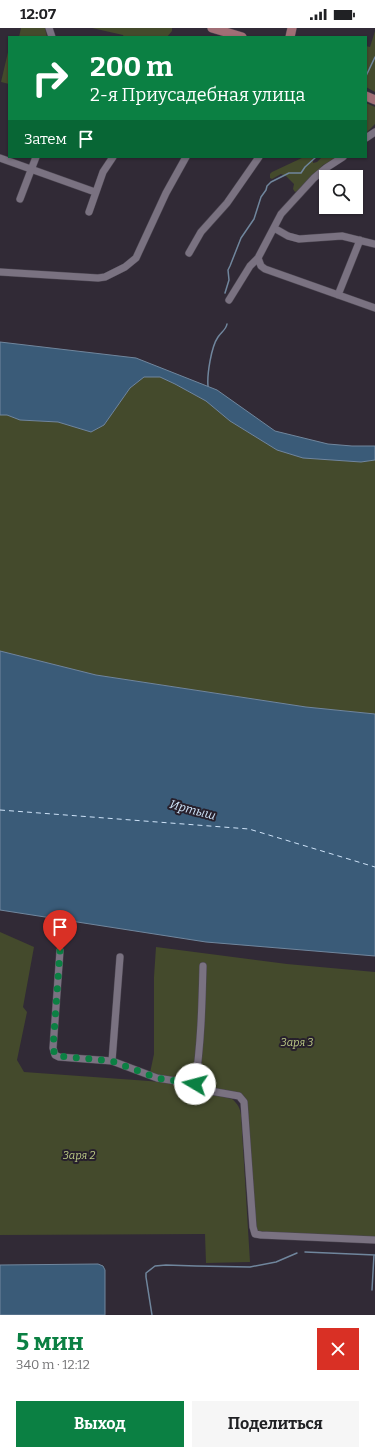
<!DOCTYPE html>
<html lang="ru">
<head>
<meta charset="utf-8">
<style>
  :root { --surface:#fff; --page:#f6f6f6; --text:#202124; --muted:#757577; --accent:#0b8043 }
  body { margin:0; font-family:Bitter,serif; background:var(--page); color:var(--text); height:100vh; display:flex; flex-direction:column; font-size:15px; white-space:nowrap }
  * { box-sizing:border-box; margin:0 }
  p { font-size:13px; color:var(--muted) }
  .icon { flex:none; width:22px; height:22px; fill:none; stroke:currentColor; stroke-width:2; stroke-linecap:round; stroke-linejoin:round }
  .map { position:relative; height:1287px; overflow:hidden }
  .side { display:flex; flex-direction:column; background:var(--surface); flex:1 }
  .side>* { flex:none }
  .top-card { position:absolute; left:8px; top:8px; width:359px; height:122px; border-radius:0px; box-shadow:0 1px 3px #0004; background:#0b8043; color:#fff; overflow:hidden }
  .buttons { position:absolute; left:319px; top:142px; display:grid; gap:8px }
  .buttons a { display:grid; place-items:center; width:44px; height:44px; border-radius:0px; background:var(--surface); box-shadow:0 1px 3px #0004; font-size:20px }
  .pin { position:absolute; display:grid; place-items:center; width:34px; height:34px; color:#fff; margin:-41px -17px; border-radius:50% 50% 50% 0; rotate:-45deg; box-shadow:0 0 4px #0007 }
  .pin .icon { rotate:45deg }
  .me { position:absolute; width:44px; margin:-22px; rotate:278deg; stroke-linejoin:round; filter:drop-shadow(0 0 3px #0008) }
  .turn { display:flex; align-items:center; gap:14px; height:84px; padding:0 16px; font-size:18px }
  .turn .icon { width:52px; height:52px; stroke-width:2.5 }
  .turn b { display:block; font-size:28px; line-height:34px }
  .then { display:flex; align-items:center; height:38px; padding:0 16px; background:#0003; gap:8px; font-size:15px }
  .round { display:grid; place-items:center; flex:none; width:42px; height:42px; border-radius:0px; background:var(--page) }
  .overview { display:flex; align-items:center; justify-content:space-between; height:68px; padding:0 16px }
  h1 { font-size:24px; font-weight:700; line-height:30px; color:var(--accent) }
  .action { display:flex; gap:8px; margin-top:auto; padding:8px 16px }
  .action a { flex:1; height:46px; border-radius:0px; background:var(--accent); color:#fff; font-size:16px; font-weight:700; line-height:46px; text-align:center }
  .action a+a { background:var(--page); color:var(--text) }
  .status { display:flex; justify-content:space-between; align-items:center; height:28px; padding:0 20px; background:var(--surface); direction:ltr }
  .status svg { height:11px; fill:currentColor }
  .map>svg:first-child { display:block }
  .green { fill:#444a2c }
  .water { fill:#3a5b78; stroke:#70869d }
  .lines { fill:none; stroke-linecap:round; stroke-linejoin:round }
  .stream { stroke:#70869d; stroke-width:1.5 }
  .ferry { stroke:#cee3f8; stroke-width:1; stroke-dasharray:5 4; stroke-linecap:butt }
  .minor-casing { stroke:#4c4651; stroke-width:8 }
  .major-casing { stroke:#4c4651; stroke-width:10 }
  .minor { stroke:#7a7281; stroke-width:7 }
  .major { stroke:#a06e75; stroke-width:9 }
  .route { stroke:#0b8043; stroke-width:7; stroke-dasharray:0 12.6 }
  .labels { text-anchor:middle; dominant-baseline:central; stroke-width:4; stroke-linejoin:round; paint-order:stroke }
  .park-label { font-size:11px; font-style:italic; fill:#bcca85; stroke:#27202c }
  .water-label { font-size:12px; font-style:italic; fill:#cee3f8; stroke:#27202c }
</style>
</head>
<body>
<div class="status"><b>12:07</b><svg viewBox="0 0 49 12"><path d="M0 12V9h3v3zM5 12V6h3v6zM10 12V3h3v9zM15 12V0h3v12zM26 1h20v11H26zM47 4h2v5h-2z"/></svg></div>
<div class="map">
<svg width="375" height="1287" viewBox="0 0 375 1287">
  <rect width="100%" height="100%" fill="#312a36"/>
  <path class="green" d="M 21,0 L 45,0 L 47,9 L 19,9 Z
    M 92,0 L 172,0 L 172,3 L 167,9 L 124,9 L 123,7 Z
    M 375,3 L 375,64 L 366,59 L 366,18 L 370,19 Z
    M 8,24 L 9,25 L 9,56 L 1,54 Z
    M 366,75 L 375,79 L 375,96 L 366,105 Z
    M 304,129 L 313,129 L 313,135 L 317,134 L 322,129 L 337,129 L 328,135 L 323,137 L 316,147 L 300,162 L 295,164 L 293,161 L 294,156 L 286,148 L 281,146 L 272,151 L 270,150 L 270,146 L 272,144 Z
    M 144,349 L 160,349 L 175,356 L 206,373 L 230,393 L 277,422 L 303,430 L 361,434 L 375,432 L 375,686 L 306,679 L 96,647 L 0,623 L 0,387 L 7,387 L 20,392 L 58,394 L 91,404 L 104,397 L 130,360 Z
    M 0,904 L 34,919 L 23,979 L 27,984 L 17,1032 L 24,1044 L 149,1053 L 189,1057 L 195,1062 L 202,1064 L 232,1071 C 238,1076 240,1080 241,1087 L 250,1234 L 206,1235 L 205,1206 L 0,1207 Z
    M 156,919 L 287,936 L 375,944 L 375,1210 L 261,1204 L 257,1202 L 244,1069 L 203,1060 L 150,1045 L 154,1026 L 154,949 Z"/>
  <path class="water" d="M 0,314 L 136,330 L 217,362 L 275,403 L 328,416 L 352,418 L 375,418 L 375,432 L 361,434 L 303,430 L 277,422 L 230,393 L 206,373 L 175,356 L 160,349 L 144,349 L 130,360 L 104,397 L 91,404 L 58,394 L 20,392 L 7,387 L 0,387 Z
    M 0,623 L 96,647 L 306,679 L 375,686 L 375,928 L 206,914 L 0,882 Z
    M 98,1236 L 103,1238 L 105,1242 L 105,1287 L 0,1287 L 0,1237 Z"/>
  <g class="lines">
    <path class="stream" d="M 366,48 L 375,29
      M 225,265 L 229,252 L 228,242 L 230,238 L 241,210 L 254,191 L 261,169 L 266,162 L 267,158 L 271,154 L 289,145 L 301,145 L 305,139 L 316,129
      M 208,358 C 207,347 211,319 218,309 C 221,304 226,302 227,296
      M 305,1224 L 375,1227
      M 372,1262 L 374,1227
      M 152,1287 L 146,1249 L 146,1245 L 155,1238 L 166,1237 L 196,1238 L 250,1239 L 276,1234 L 297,1225"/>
    <path class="ferry" d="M 0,782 L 249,801 L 375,839"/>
    <defs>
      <path id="minor" d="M 49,0 L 52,9
        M 366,110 L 375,104
        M 0,130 L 95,164
        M 20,171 L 36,129
        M 89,184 L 103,144 L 113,129
        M 274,200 L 288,208 L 299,211 L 342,208 L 375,216
        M 189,225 L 201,204 L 227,175 L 259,129
        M 258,230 L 261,238 L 265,241 L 375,280
        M 0,244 L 98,250 L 105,249 L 125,239 L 136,230 L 166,165 L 186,129
        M 338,267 L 360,212
        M 229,272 L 250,238 L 258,230 L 281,186 L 314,150 L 326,140 L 343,129
        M 60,923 L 53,1020 L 55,1027 L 59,1029 L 112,1033 L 157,1050 L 195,1056
        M 203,938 C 202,978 201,1017 195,1056 L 199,1061 L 239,1068 L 244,1074 L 253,1199 L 255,1206 L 261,1207 L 375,1212
        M 112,1033 L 120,929"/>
      <path id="major" d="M 212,0 L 242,9
        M 290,9 L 292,0
        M 366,68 L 375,72"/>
    </defs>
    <use href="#minor" class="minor-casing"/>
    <use href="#major" class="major-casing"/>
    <use href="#minor" class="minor"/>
    <use href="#major" class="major"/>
  </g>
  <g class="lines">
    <path class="route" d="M 60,923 L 53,1020 L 55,1027 L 59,1028 L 112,1033 L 157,1050 L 195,1056"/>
  </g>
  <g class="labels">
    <g class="park-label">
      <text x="297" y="1014">Заря 3</text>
      <text x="79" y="1127">Заря 2</text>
    </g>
    <g class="water-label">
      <text transform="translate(193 782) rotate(15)">Иртыш</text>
    </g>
  </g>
</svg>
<div class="buttons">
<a><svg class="icon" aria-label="search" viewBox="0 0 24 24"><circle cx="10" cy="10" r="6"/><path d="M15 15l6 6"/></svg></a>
</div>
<div class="pin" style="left:60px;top:923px;background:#d93025"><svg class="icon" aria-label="arrive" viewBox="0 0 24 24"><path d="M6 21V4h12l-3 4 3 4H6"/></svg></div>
<svg class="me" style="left:195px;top:1056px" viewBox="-20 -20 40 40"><circle r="19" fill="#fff"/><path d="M0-13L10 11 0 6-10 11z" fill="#0b8043"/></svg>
<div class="top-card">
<div class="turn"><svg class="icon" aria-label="right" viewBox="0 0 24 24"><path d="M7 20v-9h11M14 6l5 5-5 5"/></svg><div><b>200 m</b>2-я Приусадебная улица</div></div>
<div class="then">Затем<svg class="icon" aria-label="arrive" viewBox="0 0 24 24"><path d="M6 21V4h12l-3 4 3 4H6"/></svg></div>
</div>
</div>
<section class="side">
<div class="overview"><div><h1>5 мин</h1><p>340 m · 12:12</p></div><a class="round" style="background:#d93025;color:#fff"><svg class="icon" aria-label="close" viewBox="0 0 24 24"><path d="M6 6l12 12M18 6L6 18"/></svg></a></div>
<div class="action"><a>Выход</a><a>Поделиться</a></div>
</section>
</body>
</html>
